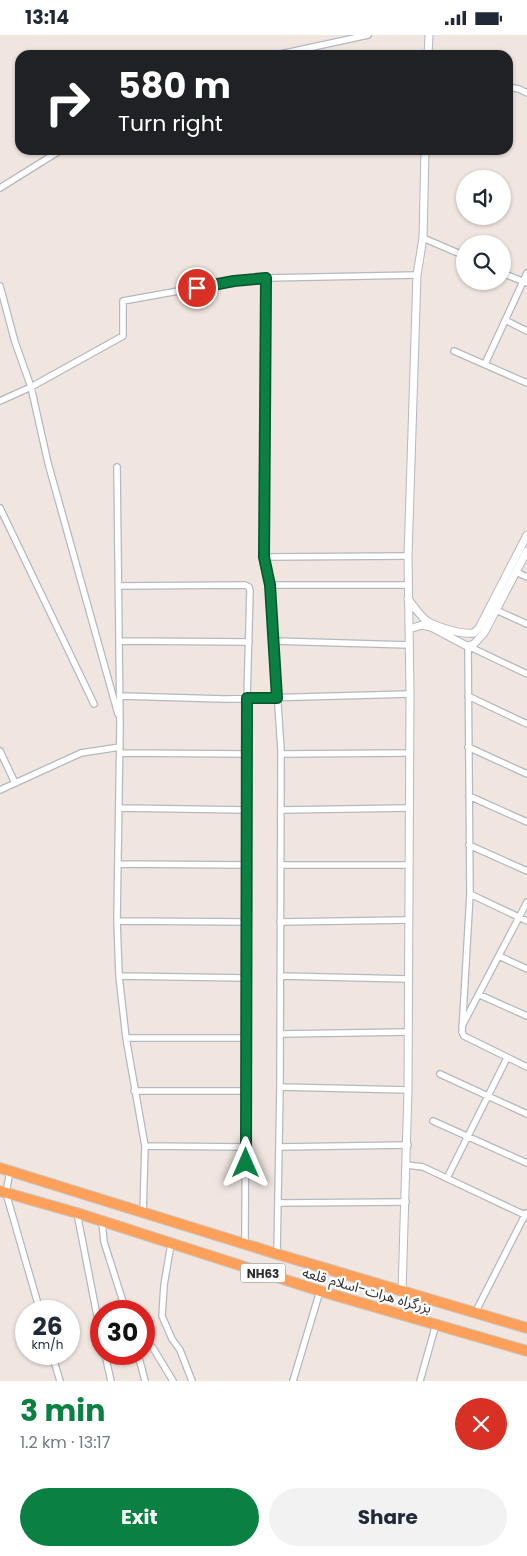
<!DOCTYPE html>
<html lang="en">
<head>
<meta charset="utf-8">
<style>
  :root { --surface:#fff; --page:#f2f2f3; --text:#1f2937; --muted:#747a83; --accent:#0b8043 }
  body { margin:0; font-family:Poppins,"Noto Sans Arabic",sans-serif; background:var(--page); color:var(--text); height:100vh; display:flex; flex-direction:column; font-size:19px; white-space:nowrap }
  * { box-sizing:border-box; margin:0 }
  p { font-size:16px; color:var(--muted) }
  .icon { flex:none; width:28px; height:28px; fill:none; stroke:currentColor; stroke-width:2; stroke-linecap:round; stroke-linejoin:round }
  .map { position:relative; height:1346px; overflow:hidden }
  .panel { display:flex; flex-direction:column; background:var(--surface); flex:1 }
  .panel>* { flex:none }
  .top-card { position:absolute; left:15px; top:15px; width:498px; height:105px; border-radius:15px; box-shadow:0 1px 4px #0004; background:#202124; color:#fff; overflow:hidden }
  .tools { position:absolute; left:456px; top:135px; display:grid; gap:10px }
  .tools a { display:grid; place-items:center; width:55px; height:55px; border-radius:50%; background:var(--surface); box-shadow:0 1px 4px #0004; font-size:25px }
  .speed { position:absolute; left:15px; top:1265px; display:flex; gap:10px; font-size:25px; font-weight:700; text-align:center }
  .speed>* { display:grid; place-content:center; width:65px; height:65px; border-radius:50%; background:var(--surface); box-shadow:0 1px 4px #0004; line-height:1 }
  .speed small { font-size:12px; font-weight:400 }
  .speed .limit { border:8px solid #d22; background:#fff; color:#111 }
  .pin { position:absolute; display:grid; place-items:center; width:42px; height:42px; color:#fff; margin:-21px; border:2px solid #fff; border-radius:50%; box-shadow:0 1px 5px #0007 }
  .me { position:absolute; width:55px; margin:-28px; rotate:0deg; stroke-linejoin:round; filter:drop-shadow(0 0 4px #0008) }
  .turn { display:flex; align-items:center; gap:18px; height:105px; padding:0 20px; font-size:22px }
  .turn .icon { width:65px; height:65px; stroke-width:2.5 }
  .turn b { display:block; font-size:35px; line-height:42px }
  .round { display:grid; place-items:center; flex:none; width:52px; height:52px; border-radius:26px; background:var(--page) }
  .summary { display:flex; align-items:center; justify-content:space-between; height:85px; padding:0 20px }
  h1 { font-size:30px; font-weight:700; line-height:38px; color:var(--accent) }
  .action { display:flex; gap:10px; margin-top:auto; padding:10px 20px }
  .action a { flex:1; height:58px; border-radius:30px; background:var(--accent); color:#fff; font-size:20px; font-weight:700; line-height:58px; text-align:center }
  .action a+a { background:var(--page); color:var(--text) }
  .status { display:flex; justify-content:space-between; align-items:center; height:35px; padding:0 25px; background:var(--surface); direction:ltr }
  .status svg { height:14px; fill:currentColor }
  .map>svg:first-child { display:block }
  .lines { fill:none; stroke-linecap:round; stroke-linejoin:round }
  .minor-casing { stroke:#b3b8c2; stroke-width:8 }
  .tertiary-casing { stroke:#b3b8c2; stroke-width:9 }
  .trunk-casing { stroke:#c9c9c9; stroke-width:12 }
  .minor { stroke:#fff; stroke-width:5.5 }
  .tertiary { stroke:#fff; stroke-width:7 }
  .trunk { stroke:#fea05a; stroke-width:10 }
  .route-casing { stroke:#07532c; stroke-width:12 }
  .route { stroke:#0b8043; stroke-width:9 }
  .labels { text-anchor:middle; dominant-baseline:central; stroke-width:4.5; stroke-linejoin:round; paint-order:stroke }
  .shield { fill:#fff; stroke:#6d6d6d; stroke-width:1 }
  .shield-label { font-size:12px; font-weight:bold; fill:#2e2e2e }
  .street-label { font-size:14px; fill:#2e2e2e; stroke:#fff }
</style>
</head>
<body>
<div class="status"><b>13:14</b><svg viewBox="0 0 49 12"><path d="M0 12V9h3v3zM5 12V6h3v6zM10 12V3h3v9zM15 12V0h3v12zM26 1h20v11H26zM47 4h2v5h-2z"/></svg></div>
<div class="map">
<svg width="527" height="1346" viewBox="0 0 527 1346">
  <rect width="100%" height="100%" fill="#f0e6df"/>
  <g class="lines">
    <defs>
      <path id="minor" d="M 276,20 L 368,0
        M 508,52 L 519,54 L 527,58
        M 0,153 L 61,115
        M 423,203 L 465,221
        M 502,238 L 527,248
        M 266,243 L 264,522 L 270,550 L 281,715 L 280,1052 L 277,1219
        M 0,251 L 15,307 L 31,352 L 48,428 L 118,679
        M 505,285 L 527,296
        M 454,316 L 527,348
        M 485,329 L 527,238
        M 0,366 L 31,352 L 123,301 L 123,266 L 234,246 L 266,243 L 417,240
        M 117,432 L 120,691 L 117,886 L 119,941 L 126,1003 L 145,1111 L 143,1178
        M 0,473 L 94,669
        M 264,522 L 408,521
        M 516,537 L 527,542
        M 270,550 L 408,550
        M 119,551 L 245,550 L 249,552 L 250,556 L 247,663 L 245,1209
        M 496,575 L 527,589
        M 119,606 L 249,607
        M 274,606 L 409,610
        M 527,639 L 468,611 L 470,859 L 462,997 L 464,1001 L 527,1032
        M 120,661 L 224,664 L 410,659
        M 468,661 L 527,689
        M 468,712 L 527,739
        M 0,716 L 15,748
        M 120,718 L 247,719
        M 281,719 L 410,718
        M 0,755 L 81,718 L 120,712
        M 469,761 L 527,787
        M 119,773 L 247,775
        M 281,775 L 410,773
        M 469,810 L 527,836
        M 118,829 L 247,830
        M 281,830 L 409,830
        M 470,859 L 527,886
        M 117,886 L 247,887
        M 280,887 L 409,885
        M 499,921 L 527,934
        M 119,941 L 246,943
        M 280,941 L 409,944
        M 480,960 L 527,981
        M 462,991 L 527,867
        M 280,999 L 408,997
        M 126,1003 L 246,1003
        M 440,1039 L 527,1079
        M 280,1052 L 408,1055
        M 134,1056 L 246,1056
        M 433,1086 L 527,1128
        M 145,1111 L 246,1112
        M 279,1112 L 408,1110
        M 407,1130 L 423,1132 L 527,1181
        M 10,1136 L 6,1158 L 40,1276
        M 447,1143 L 507,1023
        M 278,1168 L 406,1167
        M 77,1178 L 101,1301
        M 102,1187 L 104,1207 L 126,1276
        M 171,1209 L 164,1250 L 162,1281 L 172,1304 L 180,1315 L 192,1346
        M 475,1278 L 526,1178
        M 144,1304 L 153,1313 L 173,1346
        M 52,1319 L 60,1346
        M 105,1319 L 111,1346
        M 138,1319 L 145,1346
        M 293,1346 L 320,1256
        M 420,1346 L 436,1289"/>
      <path id="tertiary" d="M 428,20 L 429,0
        M 408,564 C 414,571 419,580 427,586 C 436,592 463,600 474,598 L 479,593 L 527,500
        M 409,594 L 422,590 L 431,592 L 465,610 L 468,611 L 474,609 L 484,598 L 527,516
        M 402,1257 L 408,1055 L 410,659 L 408,521 L 417,240 L 423,203 L 425,115"/>
      <path id="trunk" d="M 0,1133 L 277,1219 L 527,1293
        M 0,1156 L 77,1178 L 320,1256 L 527,1316"/>
    </defs>
    <use href="#minor" class="minor-casing"/>
    <use href="#tertiary" class="tertiary-casing"/>
    <use href="#trunk" class="trunk-casing"/>
    <use href="#minor" class="minor"/>
    <use href="#tertiary" class="tertiary"/>
    <use href="#trunk" class="trunk"/>
  </g>
  <g class="lines">
    <defs>
      <path id="route" d="M 197,253 L 234,246 L 266,243 L 264,522 L 270,550 L 277,663 L 247,663 L 246,1128"/>
    </defs>
    <use href="#route" class="route-casing"/>
    <use href="#route" class="route"/>
  </g>
  <g class="labels">
    <rect class="shield" x="240.5" y="1228.5" width="45" height="19" rx="4"/>
    <g class="shield-label">
      <text x="263" y="1238">NH63</text>
    </g>
    <g class="street-label">
      <text transform="translate(367 1255) rotate(16)">بزرگراه هرات-اسلام قلعه</text>
    </g>
  </g>
</svg>
<div class="tools">
<a><svg class="icon" aria-label="sound" viewBox="0 0 24 24"><path d="M4 9h4l5-4v14l-5-4H4zM17 9q2 3 0 6"/></svg></a>
<a><svg class="icon" aria-label="search" viewBox="0 0 24 24"><circle cx="10" cy="10" r="6"/><path d="M15 15l6 6"/></svg></a>
</div>
<div class="speed"><div>26<small>km/h</small></div><div class="limit">30</div></div>
<div class="pin" style="left:197px;top:253px;background:#d93025"><svg class="icon" aria-label="arrive" viewBox="0 0 24 24"><path d="M6 21V4h12l-3 4 3 4H6"/></svg></div>
<svg class="me" style="left:246px;top:1128px" viewBox="-20 -20 40 40"><path d="M0-17L14 15 0 8-14 15z" fill="#0b8043" stroke="#fff" stroke-width="4"/></svg>
<div class="top-card">
<div class="turn"><svg class="icon" aria-label="right" viewBox="0 0 24 24"><path d="M7 20v-9h11M14 6l5 5-5 5"/></svg><div><b>580 m</b>Turn right</div></div>
</div>
</div>
<section class="panel">
<div class="summary"><div><h1>3 min</h1><p>1.2 km · 13:17</p></div><a class="round" style="background:#d93025;color:#fff"><svg class="icon" aria-label="close" viewBox="0 0 24 24"><path d="M6 6l12 12M18 6L6 18"/></svg></a></div>
<div class="action"><a>Exit</a><a>Share</a></div>
</section>
</body>
</html>
